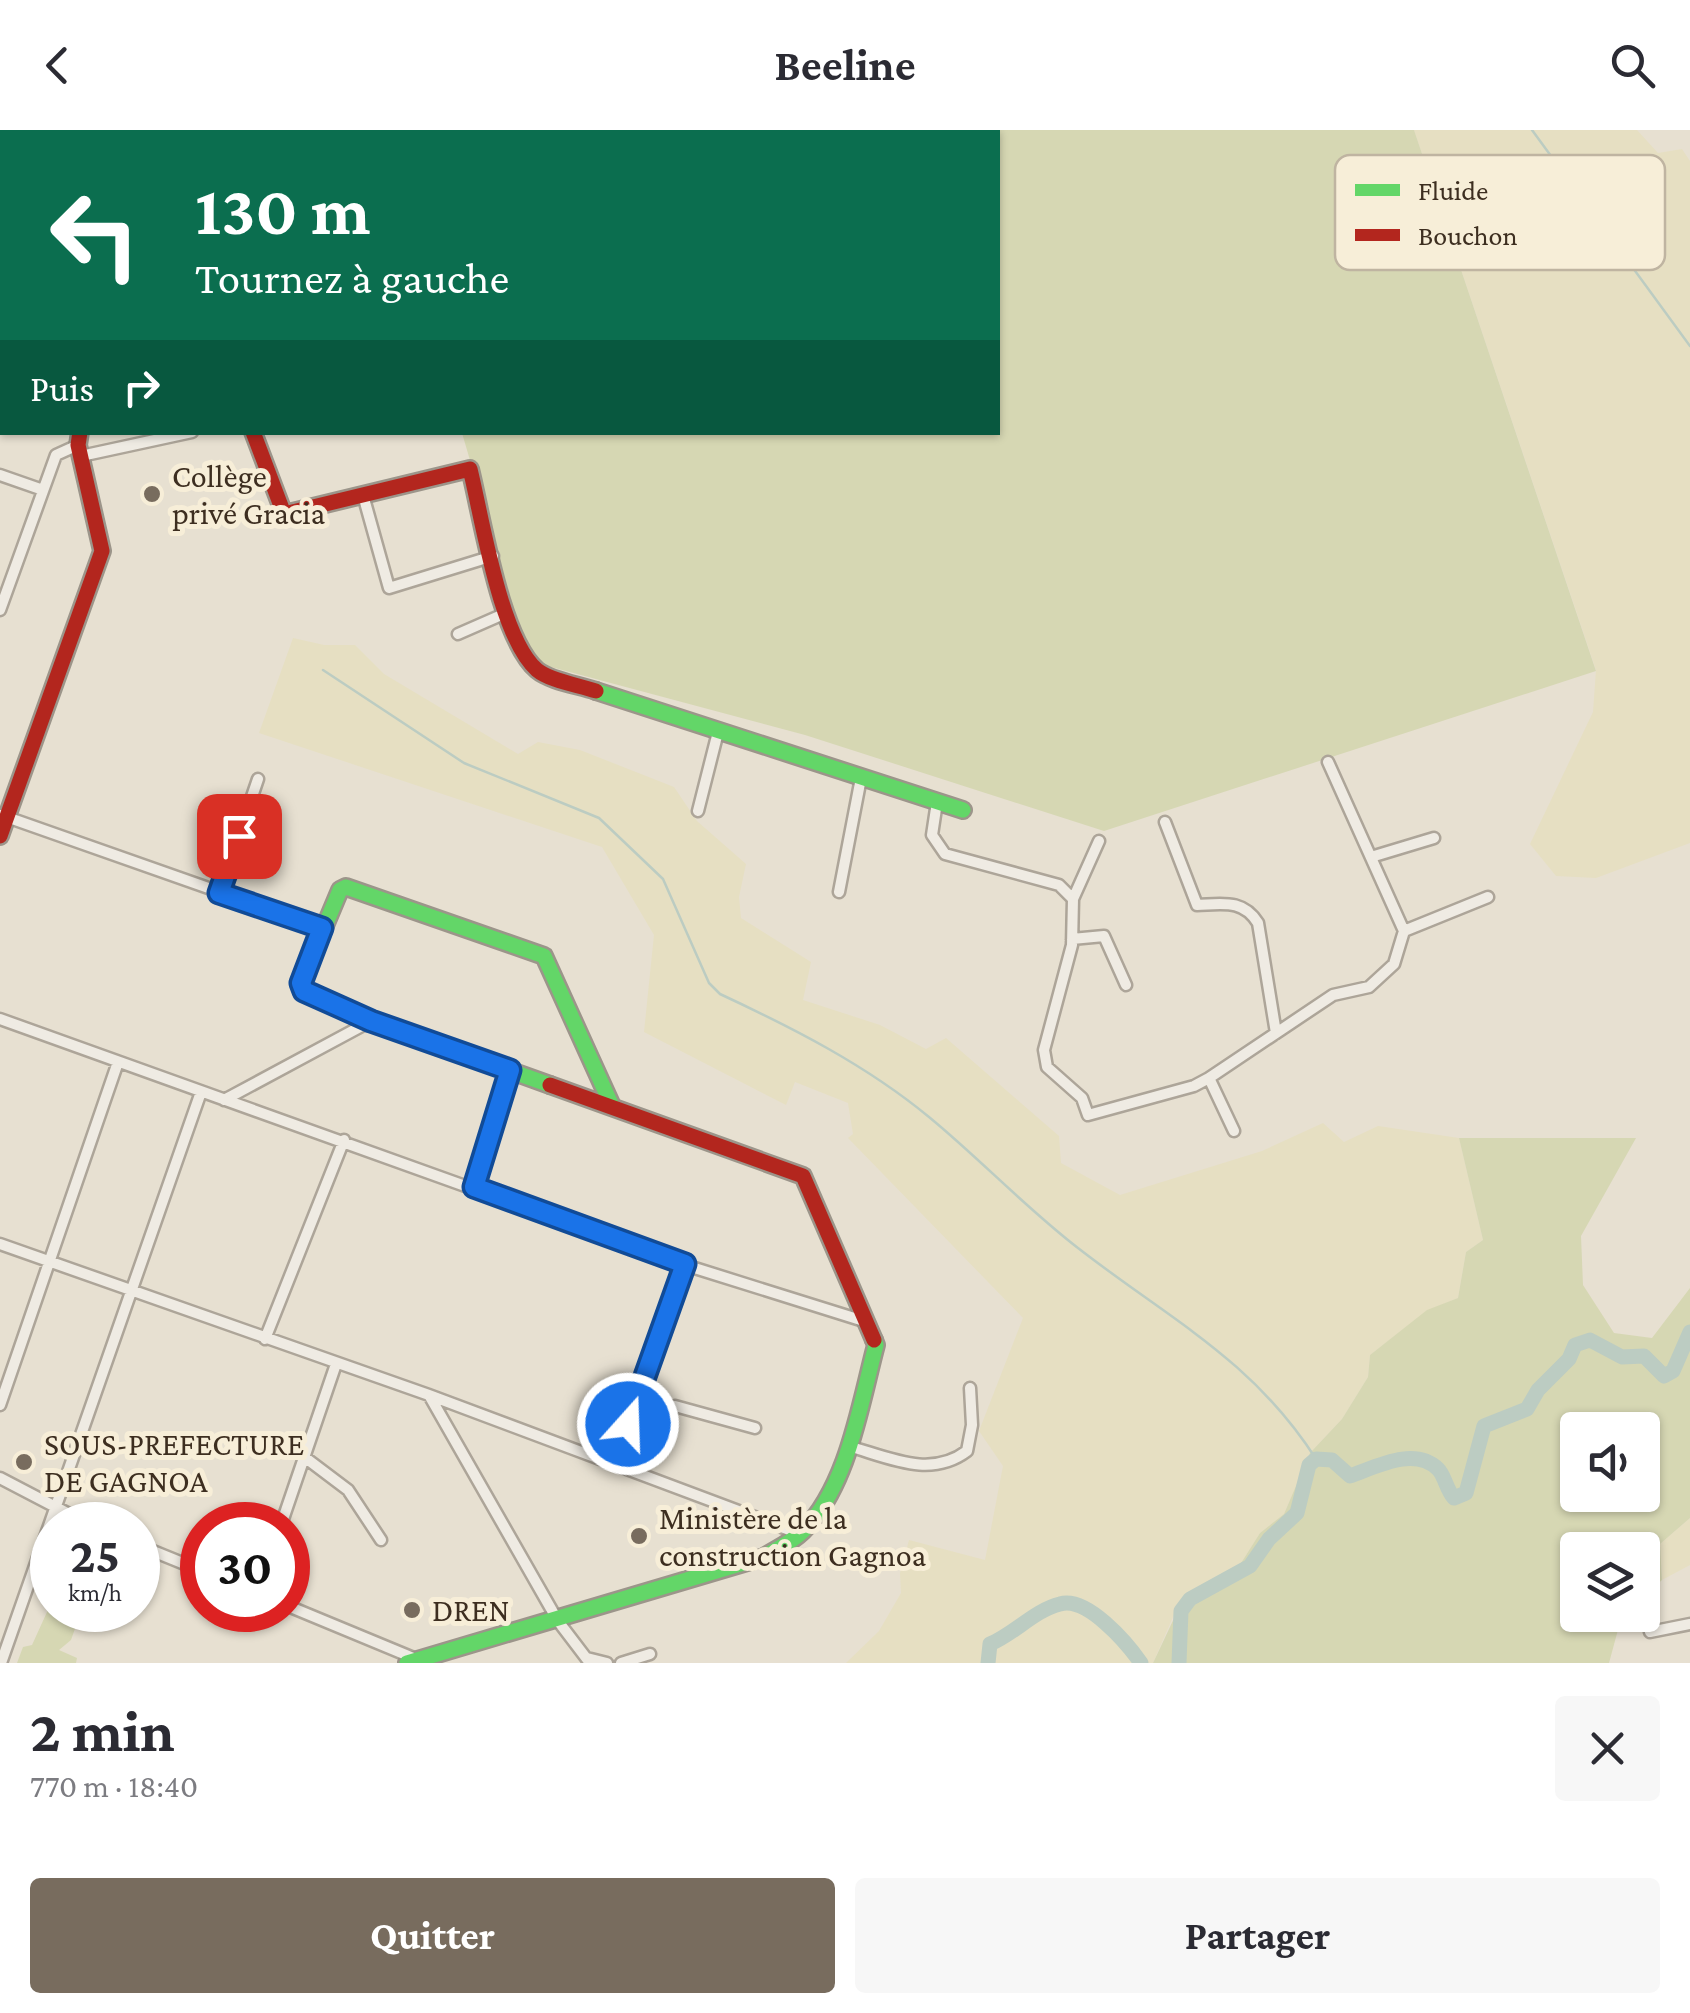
<!DOCTYPE html>
<html lang="fr">
<head>
<meta charset="utf-8">
<style>
  :root { --surface:#fff; --page:#f7f7f7; --text:#2b2b33; --muted:#7c7c81; --accent:#786c5e }
  body { margin:0; font-family:"Crimson Pro",serif; background:var(--page); color:var(--text); height:100vh; display:flex; flex-direction:column; font-size:38px; white-space:nowrap }
  * { box-sizing:border-box; margin:0 }
  p { font-size:32px; color:var(--muted) }
  .icon { flex:none; width:55px; height:55px; fill:none; stroke:currentColor; stroke-width:2; stroke-linecap:round; stroke-linejoin:round }
  .map { position:relative; height:1533px; overflow:hidden }
  .drawer { display:flex; flex-direction:column; background:var(--surface); flex:1 }
  .drawer>* { flex:none }
  .guide { position:absolute; left:0px; top:0px; width:1000px; height:305px; box-shadow:0 2px 8px #0004; background:#0b6e4f; color:#fff; overflow:hidden }
  .controls { position:absolute; left:1560px; top:1282px; display:grid; gap:20px }
  .controls a { display:grid; place-items:center; width:100px; height:100px; border-radius:10px; background:var(--surface); box-shadow:0 2px 8px #0004; font-size:50px }
  .speed { position:absolute; left:30px; top:1372px; display:flex; gap:20px; font-size:50px; font-weight:700; text-align:center }
  .speed>* { display:grid; place-content:center; width:130px; height:130px; border-radius:50%; background:var(--surface); box-shadow:0 2px 8px #0004; line-height:1 }
  .speed small { font-size:25px; font-weight:400 }
  .speed .limit { border:15px solid #d22; background:#fff; color:#111 }
  .pin { position:absolute; display:grid; place-items:center; width:85px; height:85px; color:#fff; margin:-42px; border-radius:20px; box-shadow:0 5px 15px #0006 }
  .me { position:absolute; width:110px; margin:-55px; rotate:20deg; stroke-linejoin:round; filter:drop-shadow(0 0 8px #0008) }
  .turn { display:flex; align-items:center; gap:35px; height:210px; padding:0 30px; font-size:45px }
  .turn .icon { width:130px; height:130px; stroke-width:2.5 }
  .turn b { display:block; font-size:70px; line-height:85px }
  .then { display:flex; align-items:center; height:95px; padding:0 30px; background:#0003; gap:20px; font-size:38px }
  .round { display:grid; place-items:center; flex:none; width:105px; height:105px; border-radius:10px; background:var(--page) }
  .overview { display:flex; align-items:center; justify-content:space-between; height:170px; padding:0 30px }
  h1 { font-size:60px; font-weight:700; line-height:75px }
  .primary-button { display:flex; gap:20px; margin-top:auto; padding:20px 30px }
  .primary-button a { flex:1; height:115px; border-radius:10px; background:var(--accent); color:#fff; font-size:40px; font-weight:700; line-height:115px; text-align:center }
  .primary-button a+a { background:var(--page); color:var(--text) }
  header { display:flex; justify-content:space-between; align-items:center; height:130px; padding:0 30px; background:var(--surface); font-size:45px; font-weight:700 }
  .map>svg:first-child { display:block }
  .farmland { fill:#e6dfc2 }
  .green { fill:#d6d7b3; fill-rule:evenodd }
  .lines { fill:none; stroke-linecap:round; stroke-linejoin:round }
  .stream { stroke:#bcccc2; stroke-width:2.5 }
  .river { stroke:#bcccc2; stroke-width:15 }
  .street-casing { stroke:#ada599; stroke-width:15 }
  .fast-casing { stroke:#9c958a; stroke-width:20 }
  .jam-casing { stroke:#9c958a; stroke-width:20 }
  .street { stroke:#efebe3; stroke-width:10 }
  .fast { stroke:#63d668; stroke-width:15 }
  .jam { stroke:#b3261e; stroke-width:15 }
  .route-casing { stroke:#114b97; stroke-width:25 }
  .route { stroke:#1a73e8; stroke-width:18 }
  .poi-dot { fill:#786c5e; stroke:#f7eed8; stroke-width:4 }
  .labels { text-anchor:middle; dominant-baseline:central; stroke-width:10; stroke-linejoin:round; paint-order:stroke }
  .poi-label { font-size:32px; fill:#3d2e20; stroke:#f7eed8; text-anchor:start }
  .key { fill:#f7eed8; stroke:#bfb4a1; stroke-width:2.5 }
  .key-label { font-size:28px; fill:#3d2e20 }
</style>
</head>
<body>
<header><svg class="icon" aria-label="back" viewBox="0 0 24 24"><path d="M15 5l-7 7 7 7"/></svg>Beeline<svg class="icon" aria-label="search" viewBox="0 0 24 24"><circle cx="10" cy="10" r="6"/><path d="M15 15l6 6"/></svg></header>
<div class="map">
<svg width="1690" height="1533" viewBox="0 0 1690 1533">
  <rect width="100%" height="100%" fill="#e7e0d1"/>
  <path class="farmland" d="M 1414,0 L 1637,0 L 1658,23 L 1682,19 L 1690,31 L 1690,713 L 1596,748 L 1556,746 L 1530,714 L 1593,582 L 1596,540 Z
    M 293,508 L 324,515 L 355,515 L 384,544 L 518,624 L 538,612 L 580,620 L 674,657 L 697,691 L 746,734 L 739,767 L 741,788 L 811,832 L 803,870 L 880,895 L 926,919 L 946,908 L 1059,1006 L 1061,1033 L 1120,1065 L 1262,1021 L 1323,993 L 1344,1012 L 1378,996 L 1459,1008 L 1483,1110 L 1466,1122 L 1458,1168 L 1427,1181 L 1370,1225 L 1368,1247 L 1342,1289 L 1310,1323 L 1284,1384 L 1260,1403 L 1236,1441 L 1202,1456 L 1176,1480 L 1153,1533 L 846,1533 L 879,1501 L 901,1463 L 900,1443 L 909,1410 L 985,1430 L 1003,1336 L 979,1301 L 1023,1188 L 848,1008 L 853,1004 L 848,973 L 795,952 L 786,975 L 644,902 L 654,805 L 602,717 L 259,603 Z
    M 1690,1388 L 1690,1435 L 1662,1450 L 1660,1414 Z"/>
  <path class="green" d="M 433,0 L 1414,0 L 1596,541 L 1104,701 L 805,605 L 536,533 L 523,511 L 462,303 L 998,302 L 998,2 Z
    M 1459,1008 L 1636,1008 L 1581,1106 L 1583,1155 L 1614,1203 L 1652,1208 L 1690,1158 L 1690,1388 L 1660,1414 L 1662,1450 L 1643,1467 L 1642,1420 L 1578,1420 L 1578,1485 L 1622,1485 L 1609,1533 L 1153,1533 L 1185,1465 L 1236,1441 L 1260,1403 L 1284,1384 L 1310,1323 L 1342,1289 L 1368,1247 L 1370,1225 L 1427,1180 L 1458,1168 L 1466,1122 L 1483,1110 ZM 1578,1300 L 1642,1300 L 1642,1365 L 1578,1365 Z
    M 52,1471 L 52,1480 L 95,1480 L 88,1494 L 78,1490 L 71,1510 L 59,1520 L 77,1528 L 76,1533 L 17,1533 L 23,1517 L 32,1515 Z"/>
  <g class="lines">
    <path class="stream" d="M 1532,0 L 1690,216
      M 323,540 L 464,633 L 599,688 L 663,749 L 709,853 L 720,864 C 793,898 866,935 929,987 C 980,1029 1026,1078 1078,1118 C 1169,1189 1252,1229 1316,1329"/>
    <path class="river" d="M 988,1533 L 990,1514 C 1014,1504 1035,1480 1060,1474 C 1087,1466 1127,1513 1141,1533
      M 1179,1533 L 1181,1481 L 1190,1469 L 1250,1436 L 1269,1409 L 1297,1383 L 1309,1335 L 1316,1329 L 1332,1330 L 1350,1346 C 1376,1337 1414,1316 1438,1339 C 1445,1346 1446,1359 1454,1368 L 1466,1363 L 1484,1296 L 1527,1279 L 1538,1260 L 1569,1229 L 1575,1215 L 1590,1210 L 1622,1227 L 1644,1226 L 1664,1246 L 1673,1241 L 1690,1202"/>
    <defs>
      <path id="street" d="M 139,0 L 139,2
        M 243,0 L 244,2
        M 441,0 L 441,2
        M 552,0 L 553,2
        M 345,2 L 357,0
        M 0,58 L 2,58
        M 0,66 L 2,67
        M 0,150 L 2,151
        M 0,259 L 2,252
        M 81,326 L 192,302
        M 0,345 L 43,360
        M 363,365 L 389,458 L 493,426
        M 0,480 L 56,325 L 78,315
        M 458,504 L 506,483
        M 937,672 L 932,705 L 945,724 L 1059,755 L 1073,769
        M 698,681 L 718,602
        M 1,685 L 322,798
        M 1165,692 L 1197,775 C 1223,774 1243,769 1258,793 L 1276,903
        M 1099,711 L 1073,769 L 1072,815 L 1044,920 L 1047,937 L 1082,968 L 1088,985 L 1194,956 L 1209,948
        M 1371,727 L 1434,708
        M 839,762 L 861,648
        M 219,763 L 258,649
        M 1404,801 L 1488,767
        M 1072,809 L 1104,806 L 1126,855
        M 0,889 L 685,1135 L 867,1192
        M 224,970 L 371,891
        M 1234,1001 L 1209,948 L 1333,865 L 1369,857 L 1394,834 L 1404,801 L 1328,632
        M 474,1057 L 510,940
        M 0,1114 L 429,1265 L 800,1404
        M 265,1209 L 344,1010
        M 429,1265 L 558,1491 L 590,1533
        M 0,1275 L 118,932
        M 628,1294 L 675,1276 L 755,1298
        M 848,1316 C 888,1327 930,1349 967,1321 L 972,1295 L 970,1258
        M 303,1326 L 348,1360 L 381,1410
        M 614,1333 L 685,1135
        M 0,1348 L 90,1395
        M 281,1395 L 336,1234
        M 138,1415 L 202,1441
        M 288,1476 L 416,1529
        M 1650,1502 L 1690,1494
        M 587,1528 L 607,1533
        M 1,1533 L 201,962
        M 621,1533 L 650,1524"/>
      <path id="fast" d="M 596,561 L 963,680
        M 550,955 L 371,891 L 304,861 L 301,853 L 340,760 L 346,757 L 544,826 L 612,976
        M 407,1533 L 764,1427 C 777,1419 792,1412 803,1401 C 848,1356 860,1275 876,1215 L 874,1210"/>
      <path id="jam" d="M 120,0 L 120,2
        M 253,302 L 284,384 L 470,339 C 482,387 500,508 537,540 C 550,551 579,555 596,561
        M 0,706 L 102,421 L 78,315 L 80,302
        M 550,955 L 803,1046 L 874,1210"/>
    </defs>
    <use href="#street" class="street-casing"/>
    <use href="#fast" class="fast-casing"/>
    <use href="#jam" class="jam-casing"/>
    <use href="#street" class="street"/>
    <use href="#fast" class="fast"/>
    <use href="#jam" class="jam"/>
  </g>
  <g class="lines">
    <defs>
      <path id="route" d="M 239,706 L 219,763 L 322,798 L 301,853 L 304,861 L 371,891 L 510,940 L 474,1057 L 685,1134 L 628,1294"/>
    </defs>
    <use href="#route" class="route-casing"/>
    <use href="#route" class="route"/>
  </g>
  <g class="poi-dot">
    <circle cx="152" cy="364" r="10"/>
    <circle cx="24" cy="1332" r="10"/>
    <circle cx="639" cy="1406" r="10"/>
    <circle cx="412" cy="1480" r="10"/>
  </g>
  <g class="labels">
    <g class="poi-label">
      <text x="172" y="346">Collège<tspan x="172" dy="37">privé Gracia</tspan></text>
      <text x="44" y="1314">SOUS-PREFECTURE<tspan x="44" dy="37">DE GAGNOA</tspan></text>
      <text x="659" y="1388">Ministère de la<tspan x="659" dy="37">construction Gagnoa</tspan></text>
      <text x="432" y="1480">DREN</text>
    </g>
  </g>
  <rect x="1335" y="25" width="330" height="115" rx="15" class="key"/>
  <rect x="1355" y="54" width="45" height="12" fill="#63d668"/>
  <rect x="1355" y="99" width="45" height="12" fill="#b3261e"/>
  <g class="key-label">
    <text x="1418" y="70">Fluide</text>
    <text x="1418" y="115">Bouchon</text>
  </g>
</svg>
<div class="controls">
<a><svg class="icon" aria-label="sound" viewBox="0 0 24 24"><path d="M4 9h4l5-4v14l-5-4H4zM17 9q2 3 0 6"/></svg></a>
<a><svg class="icon" aria-label="layers" viewBox="0 0 24 24"><path d="M12 4l9 5-9 5-9-5zM3 14l9 5 9-5"/></svg></a>
</div>
<div class="speed"><div>25<small>km/h</small></div><div class="limit">30</div></div>
<div class="pin" style="left:239px;top:706px;background:#d93025"><svg class="icon" aria-label="arrive" viewBox="0 0 24 24"><path d="M6 21V4h12l-3 4 3 4H6"/></svg></div>
<svg class="me" style="left:628px;top:1294px" viewBox="-20 -20 40 40"><circle r="17" fill="#1a73e8" stroke="#fff" stroke-width="3"/><path d="M0-11L8 9 0 5-8 9z" fill="#fff"/></svg>
<div class="guide">
<div class="turn"><svg class="icon" aria-label="left" viewBox="0 0 24 24"><path d="M17 20v-9H6M10 6l-5 5 5 5"/></svg><div><b>130 m</b>Tournez à gauche</div></div>
<div class="then">Puis<svg class="icon" aria-label="right" viewBox="0 0 24 24"><path d="M7 20v-9h11M14 6l5 5-5 5"/></svg></div>
</div>
</div>
<section class="drawer">
<div class="overview"><div><h1>2 min</h1><p>770 m · 18:40</p></div><a class="round"><svg class="icon" aria-label="close" viewBox="0 0 24 24"><path d="M6 6l12 12M18 6L6 18"/></svg></a></div>
<div class="primary-button"><a>Quitter</a><a>Partager</a></div>
</section>
</body>
</html>
